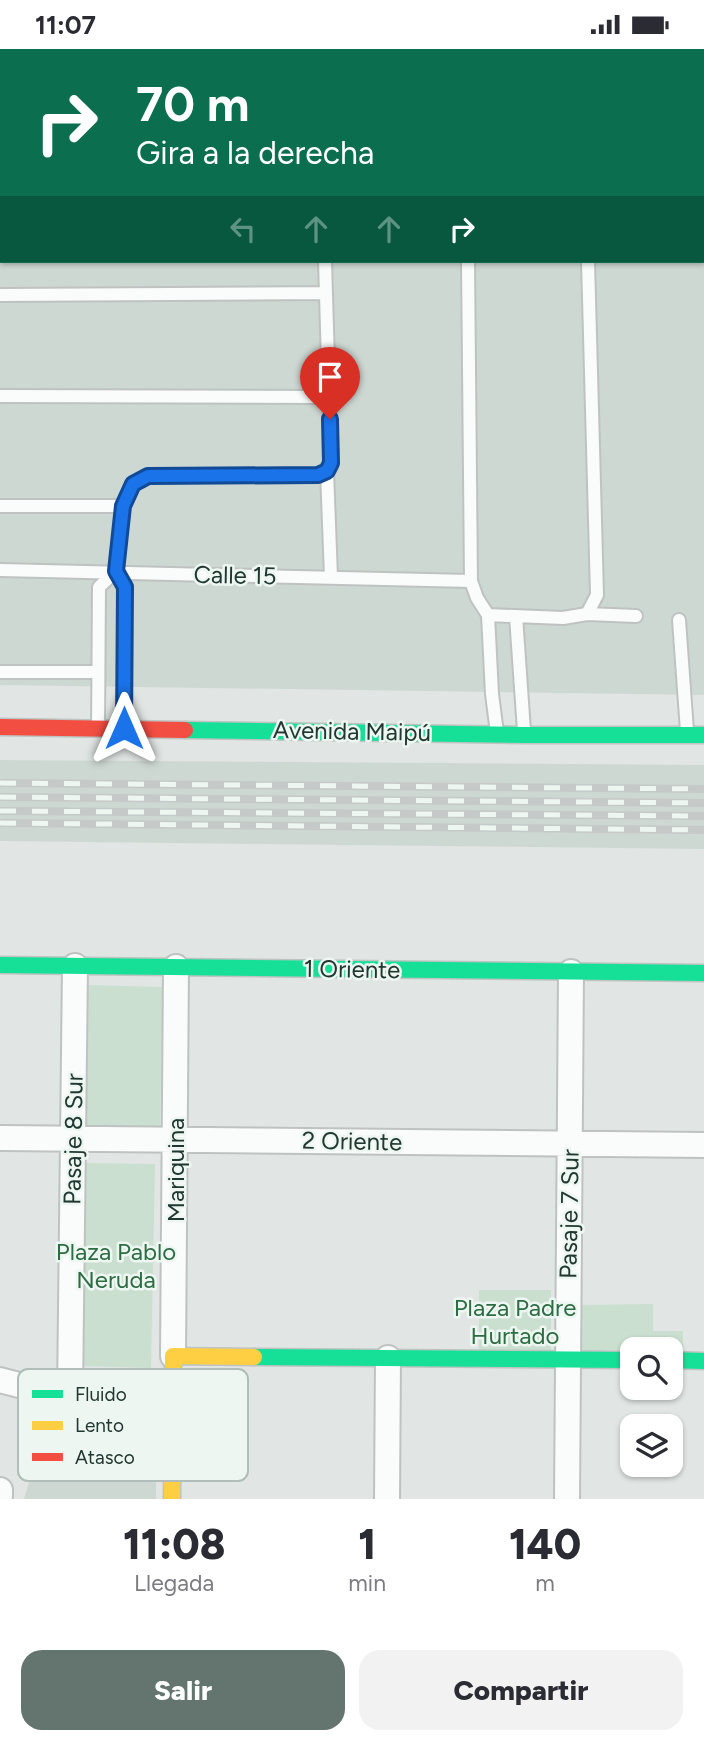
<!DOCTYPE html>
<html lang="es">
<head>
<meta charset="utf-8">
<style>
  :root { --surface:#fff; --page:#f2f2f3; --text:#2b2b33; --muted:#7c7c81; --accent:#647570 }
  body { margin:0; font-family:Figtree,sans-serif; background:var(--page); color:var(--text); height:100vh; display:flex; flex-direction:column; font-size:26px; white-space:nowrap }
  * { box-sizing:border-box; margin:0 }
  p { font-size:23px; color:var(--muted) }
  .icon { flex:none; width:38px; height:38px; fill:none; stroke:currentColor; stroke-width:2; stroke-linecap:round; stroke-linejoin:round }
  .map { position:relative; height:1450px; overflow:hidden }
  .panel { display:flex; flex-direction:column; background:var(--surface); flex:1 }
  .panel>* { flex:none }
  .hud { position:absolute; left:0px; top:0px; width:705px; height:214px; box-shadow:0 2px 5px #0004; background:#0b6e4f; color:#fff; overflow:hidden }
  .controls { position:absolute; left:620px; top:1288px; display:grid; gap:14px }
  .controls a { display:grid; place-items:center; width:63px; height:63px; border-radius:14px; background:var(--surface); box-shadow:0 2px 5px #0004; font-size:35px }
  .pin { position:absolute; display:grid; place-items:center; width:60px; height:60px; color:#fff; margin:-72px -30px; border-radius:50% 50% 50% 0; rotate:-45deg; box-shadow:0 0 7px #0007 }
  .pin .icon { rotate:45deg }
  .me { position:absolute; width:77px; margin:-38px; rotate:0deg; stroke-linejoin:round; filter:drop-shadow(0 0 5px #0008) }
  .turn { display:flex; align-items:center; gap:24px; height:147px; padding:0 21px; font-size:32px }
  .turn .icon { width:91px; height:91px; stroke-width:2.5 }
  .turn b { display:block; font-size:49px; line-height:60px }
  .lanes { display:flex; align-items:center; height:66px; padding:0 21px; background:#0003; justify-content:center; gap:35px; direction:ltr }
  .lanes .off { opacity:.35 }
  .eta { display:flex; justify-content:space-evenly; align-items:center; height:119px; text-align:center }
  .eta b { font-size:42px; font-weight:800; line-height:49px }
  .button { display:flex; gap:14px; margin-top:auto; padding:14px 21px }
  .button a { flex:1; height:80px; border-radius:21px; background:var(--accent); color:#fff; font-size:28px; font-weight:800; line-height:80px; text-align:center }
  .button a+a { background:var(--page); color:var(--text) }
  .status { display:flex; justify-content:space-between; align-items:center; height:49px; padding:0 35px; background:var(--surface); direction:ltr }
  .status svg { height:19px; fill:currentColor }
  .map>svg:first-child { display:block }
  .built { fill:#ced8d3; fill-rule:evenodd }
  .green { fill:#cadfd0 }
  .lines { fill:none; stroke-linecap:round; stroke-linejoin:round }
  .lane-casing { stroke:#bec3c1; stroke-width:16 }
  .street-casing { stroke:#bec3c1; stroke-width:28 }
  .fast-casing { stroke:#bdc4c1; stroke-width:19 }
  .slow-casing { stroke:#bdc4c1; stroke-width:19 }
  .jam-casing { stroke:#bdc4c1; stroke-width:19 }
  .lane { stroke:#fafbfb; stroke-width:12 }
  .street { stroke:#fafbfb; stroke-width:24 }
  .fast { stroke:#16e098; stroke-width:16 }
  .slow { stroke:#ffcf43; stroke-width:16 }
  .jam { stroke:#f24e42; stroke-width:16 }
  .rail-casing { stroke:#c5c9c8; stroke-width:8 }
  .rail { stroke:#eef6f2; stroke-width:5; stroke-dasharray:16; stroke-linecap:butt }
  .route-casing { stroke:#114b97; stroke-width:18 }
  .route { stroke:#1a73e8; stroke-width:12 }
  .labels { text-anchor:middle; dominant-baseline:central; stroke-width:5; stroke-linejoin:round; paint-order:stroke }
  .street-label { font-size:24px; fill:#203831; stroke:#eef6f2 }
  .park-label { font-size:24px; fill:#2c6d43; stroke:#eef6f2 }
  .key { fill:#eef6f2; stroke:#b0bdb8; stroke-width:2 }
  .key-label { font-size:19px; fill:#203831 }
</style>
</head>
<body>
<div class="status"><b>11:07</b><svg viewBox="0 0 49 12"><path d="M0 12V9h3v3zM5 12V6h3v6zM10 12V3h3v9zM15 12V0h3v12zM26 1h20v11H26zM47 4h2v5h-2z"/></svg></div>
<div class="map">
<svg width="704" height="1450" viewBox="0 0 704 1450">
  <rect width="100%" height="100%" fill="#e1e6e4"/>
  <path class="built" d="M 0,0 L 704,0 L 704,646 L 0,636 ZM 2,2 L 704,2 L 704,212 L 2,212 Z
    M 0,711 L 704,716 L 704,800 L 0,792 Z
    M 50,1363 L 156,1363 L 156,1450 L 24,1450 Z"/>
  <path class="green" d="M 88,936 L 163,938 L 160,1078 L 85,1076 Z
    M 82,1114 L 155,1115 L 151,1319 L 78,1317 Z
    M 479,1241 L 551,1241 L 551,1302 L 479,1302 Z
    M 653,1255 L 653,1282 L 683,1282 L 683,1302 L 632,1300 L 577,1303 L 577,1256 Z"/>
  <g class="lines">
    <defs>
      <path id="lane" d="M 286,0 L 286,2
        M 585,0 L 585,2
        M 468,2 L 468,0
        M 0,43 L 2,43
        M 0,116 L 2,116
        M 325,212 L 331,414 L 327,422 L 331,528
        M 468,212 L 471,532 L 477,549 L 488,566 L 492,645 L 497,684
        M 0,246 L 326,244
        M 0,347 L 329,348
        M 0,457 L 123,457 L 133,435 L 148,427 L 318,426 L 327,422
        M 123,457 L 116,522 L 125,538 L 124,679
        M 0,521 L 471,532
        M 587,565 L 636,567
        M 488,566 L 563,569 L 587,565 L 597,546 L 588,212
        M 516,567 L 524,682
        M 679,571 L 687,682
        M 0,623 L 98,623
        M 98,679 L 99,538 L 116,522"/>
      <path id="street" d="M 0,1089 L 704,1096
        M 173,1307 L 176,918
        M 0,1331 L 54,1345 L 172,1351
        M 70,1346 L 75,917
        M 0,1441 L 0,1447
        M 387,1450 L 388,1309
        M 567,1450 L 571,923"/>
      <path id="fast" d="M 185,681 L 525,686 L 704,686
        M 0,916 L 704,924
        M 254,1308 L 632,1311
        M 670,1311 L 704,1312"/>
      <path id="slow" d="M 172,1450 L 173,1307 L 254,1308"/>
      <path id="jam" d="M 0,678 L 185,681"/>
    </defs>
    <use href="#lane" class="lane-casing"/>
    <use href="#street" class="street-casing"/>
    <use href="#fast" class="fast-casing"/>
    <use href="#slow" class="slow-casing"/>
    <use href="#jam" class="jam-casing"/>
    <use href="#lane" class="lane"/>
    <use href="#street" class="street"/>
    <use href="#fast" class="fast"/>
    <use href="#slow" class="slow"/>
    <use href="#jam" class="jam"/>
    <defs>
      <path id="rail" d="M 0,734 L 704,740
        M 0,748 L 704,754
        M 0,762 L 704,767
        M 0,774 L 704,781"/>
    </defs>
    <use href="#rail" class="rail-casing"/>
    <use href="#rail" class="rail"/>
  </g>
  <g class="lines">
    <defs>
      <path id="route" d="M 124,679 L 125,538 L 116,522 L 123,457 L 133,435 L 148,427 L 318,426 L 327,422 L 331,414 L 330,370"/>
    </defs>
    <use href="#route" class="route-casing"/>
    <use href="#route" class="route"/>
  </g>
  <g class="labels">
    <g class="street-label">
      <text transform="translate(235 526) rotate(1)">Calle 15</text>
      <text transform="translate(352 682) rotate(1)">Avenida Maipú</text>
      <text transform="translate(352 920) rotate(1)">1 Oriente</text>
      <text transform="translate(73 1090) rotate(-89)">Pasaje 8 Sur</text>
      <text transform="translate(352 1092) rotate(1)">2 Oriente</text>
      <text transform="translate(175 1121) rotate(-90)">Mariquina</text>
      <text transform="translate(569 1165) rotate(-89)">Pasaje 7 Sur</text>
    </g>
    <g class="park-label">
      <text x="116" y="1202">Plaza Pablo<tspan x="116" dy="28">Neruda</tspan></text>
      <text x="515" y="1258">Plaza Padre<tspan x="515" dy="28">Hurtado</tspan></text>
    </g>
  </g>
  <rect x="18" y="1320" width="230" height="112" rx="10" class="key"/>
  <rect x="32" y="1341" width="31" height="8" fill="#16e098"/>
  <rect x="32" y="1372" width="31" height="9" fill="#ffcf43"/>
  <rect x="32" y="1404" width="31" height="8" fill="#f24e42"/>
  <g class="key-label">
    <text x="75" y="1352">Fluido</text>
    <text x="75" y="1383">Lento</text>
    <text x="75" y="1415">Atasco</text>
  </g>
</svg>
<div class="controls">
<a><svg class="icon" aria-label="search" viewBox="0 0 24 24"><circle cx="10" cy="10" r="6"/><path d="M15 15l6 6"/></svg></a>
<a><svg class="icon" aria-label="layers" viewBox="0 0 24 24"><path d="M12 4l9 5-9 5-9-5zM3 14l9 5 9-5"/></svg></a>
</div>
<div class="pin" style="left:330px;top:370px;background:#d93025"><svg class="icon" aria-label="arrive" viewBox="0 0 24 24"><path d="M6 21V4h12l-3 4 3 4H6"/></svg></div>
<svg class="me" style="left:124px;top:679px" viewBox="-20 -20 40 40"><path d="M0-17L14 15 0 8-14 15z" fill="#1a73e8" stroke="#fff" stroke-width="4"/></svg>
<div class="hud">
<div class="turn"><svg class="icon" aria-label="right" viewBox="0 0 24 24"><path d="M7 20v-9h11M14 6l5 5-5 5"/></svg><div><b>70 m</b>Gira a la derecha</div></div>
<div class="lanes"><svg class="icon off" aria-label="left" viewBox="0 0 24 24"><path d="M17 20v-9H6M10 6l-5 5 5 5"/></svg><svg class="icon off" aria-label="ahead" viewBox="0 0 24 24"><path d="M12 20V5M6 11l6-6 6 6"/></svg><svg class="icon off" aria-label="ahead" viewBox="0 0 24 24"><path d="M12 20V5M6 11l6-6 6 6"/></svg><svg class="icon" aria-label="right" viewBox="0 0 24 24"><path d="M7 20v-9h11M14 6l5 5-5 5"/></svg></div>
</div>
</div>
<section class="panel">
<div class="eta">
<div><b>11:08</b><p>Llegada</p></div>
<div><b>1</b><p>min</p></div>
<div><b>140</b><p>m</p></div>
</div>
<div class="button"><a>Salir</a><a>Compartir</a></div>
</section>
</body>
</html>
